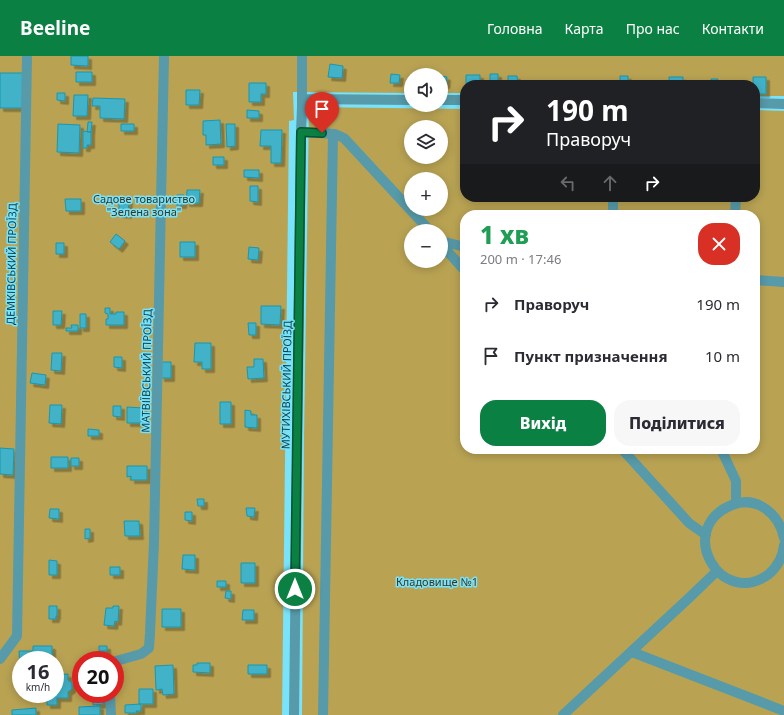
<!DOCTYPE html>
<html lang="uk">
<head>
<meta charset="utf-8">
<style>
  :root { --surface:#fff; --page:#f7f7f7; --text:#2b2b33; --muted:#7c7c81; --accent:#0b8043 }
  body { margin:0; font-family:"Noto Sans",sans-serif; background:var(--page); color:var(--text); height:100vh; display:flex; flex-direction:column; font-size:15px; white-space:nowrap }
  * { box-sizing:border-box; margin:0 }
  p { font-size:13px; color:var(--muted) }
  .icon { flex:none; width:22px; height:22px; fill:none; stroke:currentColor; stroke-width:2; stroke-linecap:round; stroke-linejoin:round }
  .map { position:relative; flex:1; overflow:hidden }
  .side { position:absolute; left:460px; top:154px; width:300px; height:244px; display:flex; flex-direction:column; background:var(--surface); border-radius:16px; box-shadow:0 2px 10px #0003 }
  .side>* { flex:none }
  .guide { position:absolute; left:460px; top:24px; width:300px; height:122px; border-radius:16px; box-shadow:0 2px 10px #0003; background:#202124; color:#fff; overflow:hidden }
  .buttons { position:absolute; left:404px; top:12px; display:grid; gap:8px }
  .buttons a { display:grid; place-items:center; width:44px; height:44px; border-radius:50%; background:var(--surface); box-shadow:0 2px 10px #0003; font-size:20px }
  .speed { position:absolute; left:12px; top:595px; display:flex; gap:8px; font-size:20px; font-weight:700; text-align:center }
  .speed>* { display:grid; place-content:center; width:52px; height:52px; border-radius:50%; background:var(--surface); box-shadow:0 2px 10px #0003; line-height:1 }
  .speed small { font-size:10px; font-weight:400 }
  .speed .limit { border:6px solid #d22; background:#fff; color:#111 }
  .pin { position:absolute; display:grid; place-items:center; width:34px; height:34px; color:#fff; margin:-41px -17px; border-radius:50% 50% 50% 0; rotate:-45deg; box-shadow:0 0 4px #0007 }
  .pin .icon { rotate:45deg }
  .me { position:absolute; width:44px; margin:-22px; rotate:0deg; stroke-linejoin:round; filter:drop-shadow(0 0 3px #0008) }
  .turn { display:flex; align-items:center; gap:14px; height:84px; padding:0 20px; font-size:18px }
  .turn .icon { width:52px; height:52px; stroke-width:2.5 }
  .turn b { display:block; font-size:28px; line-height:34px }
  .lanes { display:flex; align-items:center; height:38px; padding:0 20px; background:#0003; justify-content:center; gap:20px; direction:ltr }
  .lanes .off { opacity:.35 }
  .round { display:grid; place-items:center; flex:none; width:42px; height:42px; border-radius:16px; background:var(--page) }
  .summary { display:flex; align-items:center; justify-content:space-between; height:68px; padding:0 20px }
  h1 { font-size:24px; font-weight:800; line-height:30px; color:#1e9e55 }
  .button { display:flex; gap:8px; margin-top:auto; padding:8px 20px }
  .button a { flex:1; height:46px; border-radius:16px; background:var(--accent); color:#fff; font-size:16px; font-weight:800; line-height:46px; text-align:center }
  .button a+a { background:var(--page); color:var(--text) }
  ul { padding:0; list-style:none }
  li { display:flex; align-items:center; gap:12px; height:52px; padding:0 20px }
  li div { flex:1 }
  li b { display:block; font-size:15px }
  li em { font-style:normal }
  header { display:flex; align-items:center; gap:24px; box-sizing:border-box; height:56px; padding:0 20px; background:var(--accent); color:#fff }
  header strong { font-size:19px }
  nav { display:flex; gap:22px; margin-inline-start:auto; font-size:14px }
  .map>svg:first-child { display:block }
  .green { fill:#b9a353; fill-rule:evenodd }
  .building { fill:#42b2c8; stroke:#1a96ad; filter:url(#shadow) }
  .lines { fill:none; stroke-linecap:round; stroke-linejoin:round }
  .minor { stroke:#579aa9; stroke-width:10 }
  .route-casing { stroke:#07532c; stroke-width:10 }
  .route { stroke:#0b8043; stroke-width:7 }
  .labels { text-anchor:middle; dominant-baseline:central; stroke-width:3; stroke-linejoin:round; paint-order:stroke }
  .park-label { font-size:11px; fill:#3c361f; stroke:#78e3fb }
  .street-label { font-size:11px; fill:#0d3e47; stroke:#78e3fb }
</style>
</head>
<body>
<header>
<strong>Beeline</strong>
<nav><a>Головна</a><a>Карта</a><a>Про нас</a><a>Контакти</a></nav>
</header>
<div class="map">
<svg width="784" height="659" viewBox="0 0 784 659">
  <defs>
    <filter id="shadow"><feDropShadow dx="3.5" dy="3.5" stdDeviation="0" flood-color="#0004"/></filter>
  </defs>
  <rect width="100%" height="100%" fill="#78e3fb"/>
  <path class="green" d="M 0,0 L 784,0 L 784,40 L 755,40 L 755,29 L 465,29 L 465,37 L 441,37 L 441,19 L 411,19 L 411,37 L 293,36 L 294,64 L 289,65 L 282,659 L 0,659 ZM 21,604 L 55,604 L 55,638 L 21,638 ZM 81,604 L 115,604 L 115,638 L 81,638 Z
    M 309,51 L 465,53 L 465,141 L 755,141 L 755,54 L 784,55 L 784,659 L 302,659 L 304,382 ZM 411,71 L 441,71 L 441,101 L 411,101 ZM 411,123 L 441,123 L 441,153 L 411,153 ZM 465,159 L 755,159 L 755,393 L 465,393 ZM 411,175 L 441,175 L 441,205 L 411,205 Z"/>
  <path class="building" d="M 71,0 L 88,0 L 88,10 L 71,9 Z
    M 330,8 L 343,10 L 342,22 L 328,21 Z
    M 76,16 L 92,16 L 92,26 L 76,26 Z
    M 0,17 L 23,17 L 23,52 L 0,52 Z
    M 391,18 L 400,19 L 399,27 L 390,27 Z
    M 490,18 L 498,18 L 498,29 L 490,29 Z
    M 466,19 L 480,19 L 480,29 L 466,29 Z
    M 441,20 L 447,21 L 446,29 L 441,29 Z
    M 508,20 L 517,20 L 518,29 L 508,29 Z
    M 620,20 L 628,20 L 628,29 L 616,29 L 616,25 L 620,25 Z
    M 669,21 L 683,21 L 683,25 L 677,25 L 678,28 L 669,28 Z
    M 753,21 L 766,21 L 766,38 L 755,38 L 755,29 L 753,29 Z
    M 711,23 L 718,23 L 717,25 L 726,25 L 726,29 L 709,29 L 709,26 L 712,26 Z
    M 542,25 L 548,25 L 548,29 L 542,29 Z
    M 573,25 L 581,25 L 581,29 L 573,29 Z
    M 249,27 L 266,27 L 266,38 L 261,38 L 261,46 L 249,46 Z
    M 186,34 L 200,34 L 199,49 L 186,49 Z
    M 57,37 L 65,37 L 65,45 L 57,44 Z
    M 74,39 L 88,39 L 87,60 L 73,60 Z
    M 93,42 L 125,43 L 124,63 L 100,62 L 100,50 L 92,50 Z
    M 247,54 L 259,55 L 259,62 L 247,62 Z
    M 220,64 L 221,88 L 206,89 L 206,79 L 203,79 L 203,65 Z
    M 88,66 L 92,66 L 91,76 L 87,76 Z
    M 58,68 L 80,69 L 79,97 L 57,96 Z
    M 121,68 L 134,68 L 134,75 L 121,75 Z
    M 226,68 L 235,68 L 235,90 L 227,91 Z
    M 261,74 L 282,74 L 281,107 L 271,107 L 271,90 L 260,90 Z
    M 83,75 L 91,76 L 91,89 L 87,89 L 87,92 L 83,92 Z
    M 213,101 L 224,101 L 224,109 L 213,109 Z
    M 244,114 L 259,114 L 259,122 L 244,121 Z
    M 250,130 L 258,130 L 258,146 L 250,145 Z
    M 187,134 L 200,134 L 199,147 L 186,147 Z
    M 177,139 L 184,139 L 183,149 L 176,149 Z
    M 65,143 L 81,143 L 81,155 L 66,155 Z
    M 119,144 L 129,144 L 128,159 L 119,158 Z
    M 116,178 L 125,185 L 119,193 L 110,186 Z
    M 180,186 L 195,186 L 195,201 L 180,201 Z
    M 56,187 L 64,187 L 64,198 L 56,198 Z
    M 249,191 L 259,192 L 258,204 L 248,203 Z
    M 261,250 L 281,250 L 280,269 L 261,268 Z
    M 105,252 L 110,252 L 110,258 L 116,258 L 116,256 L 124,256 L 124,269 L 106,269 L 106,263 L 108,263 L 108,258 L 105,257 Z
    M 53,255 L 62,255 L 61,269 L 53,269 Z
    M 80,258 L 86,258 L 86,272 L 80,272 Z
    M 248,267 L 256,267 L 256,279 L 249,279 Z
    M 71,269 L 78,269 L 78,275 L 66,275 L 66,272 L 72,272 Z
    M 195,287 L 211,287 L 211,313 L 202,313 L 202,306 L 194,306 Z
    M 52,297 L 62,297 L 61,315 L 51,314 Z
    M 114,301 L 122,301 L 122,312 L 114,311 Z
    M 254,303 L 263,303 L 264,322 L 248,323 L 247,311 L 254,311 Z
    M 161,306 L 171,306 L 171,322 L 161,322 Z
    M 32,317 L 46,319 L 45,329 L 30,327 Z
    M 220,346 L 231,346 L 231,368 L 220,368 Z
    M 50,349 L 62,349 L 61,368 L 49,367 Z
    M 113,350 L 121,350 L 121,361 L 113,360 Z
    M 127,351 L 144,352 L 143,367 L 127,367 Z
    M 245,354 L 251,355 L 251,359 L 257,359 L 257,372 L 245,371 Z
    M 88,373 L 99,374 L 99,380 L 88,380 Z
    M 0,392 L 14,393 L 13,419 L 0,418 Z
    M 51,401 L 68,401 L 68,412 L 51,412 Z
    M 71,402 L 79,402 L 79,410 L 71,410 Z
    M 127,410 L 147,410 L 147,424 L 131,424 L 131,420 L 127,421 Z
    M 197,443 L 204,443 L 204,450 L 198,450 Z
    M 246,452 L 255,452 L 254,461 L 247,460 Z
    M 50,453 L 59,453 L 59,463 L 49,462 Z
    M 185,456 L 192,456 L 192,465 L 185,464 Z
    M 124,465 L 139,465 L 140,480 L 125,480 Z
    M 85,473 L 90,473 L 90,482 L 85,483 Z
    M 183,499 L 195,499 L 195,514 L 182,513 Z
    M 49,504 L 57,505 L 57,519 L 49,519 Z
    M 241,507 L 255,507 L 255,527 L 241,527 Z
    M 110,511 L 120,511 L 120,519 L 110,519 Z
    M 217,525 L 226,525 L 226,531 L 217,531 Z
    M 226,535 L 231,535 L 231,543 L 225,542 Z
    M 49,550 L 57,550 L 57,560 L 56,560 L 56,563 L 49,563 Z
    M 113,550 L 119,550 L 118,566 L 115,565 L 114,570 L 104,569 L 106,552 L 113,552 Z
    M 162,553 L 181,553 L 181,571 L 162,571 Z
    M 243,554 L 254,554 L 254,564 L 242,564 Z
    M 33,590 L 52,590 L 52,604 L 21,604 L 21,611 L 20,611 L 19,595 L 33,595 Z
    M 99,590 L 107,590 L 107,595 L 99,595 Z
    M 197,607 L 210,607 L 210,617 L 193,616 L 193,609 L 197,609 Z
    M 173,609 L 174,638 L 163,639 L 162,633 L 156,634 L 155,610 Z
    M 248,609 L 267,609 L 267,618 L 248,618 Z
    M 68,618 L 68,624 L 72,627 L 72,633 L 68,636 L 68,642 L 57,642 L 57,649 L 47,649 L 47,638 L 55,638 L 55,619 Z
    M 139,633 L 153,633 L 153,648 L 139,648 Z
    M 104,640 L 104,648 L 93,649 L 93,641 Z
    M 141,648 L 141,655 L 136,655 L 137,657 L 125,657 L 125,649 Z
    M 100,650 L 100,659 L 79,659 L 79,651 Z
    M 36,652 L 36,659 L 12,659 L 12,654 Z"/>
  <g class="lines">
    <path class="minor" d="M 302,43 L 411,44
      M 441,44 L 465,44
      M 755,47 L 784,48
      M 301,76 L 335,78 L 344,82 L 430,175
      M 613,141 L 613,159
      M 735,159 L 736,141
      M 441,185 L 465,191
      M 441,188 L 465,215
      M 755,224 L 784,226
      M 622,393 L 689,467 L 706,479
      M 721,393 L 736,425 L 736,448
      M 784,482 C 779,458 757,439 732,449 C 674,472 721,554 769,518 C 778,510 783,500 784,489
      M 632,596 L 784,655
      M 0,603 L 17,580 L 27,0
      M 115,608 L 116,605 L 141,598 L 149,592 L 150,577 L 154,486 L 164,0
      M 110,638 L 111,659
      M 294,659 L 301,76 L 302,51 L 302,0
      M 323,659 L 333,78
      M 563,659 L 690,541 L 717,515"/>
  </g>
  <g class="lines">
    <defs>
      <path id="route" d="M 295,533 L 301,76 L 322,77"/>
    </defs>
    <use href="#route" class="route-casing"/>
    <use href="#route" class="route"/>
  </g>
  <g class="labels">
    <g class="park-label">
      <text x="144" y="142">Садове товариство<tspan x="144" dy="13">"Зелена зона"</tspan></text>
      <text x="437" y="525">Кладовище №1</text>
    </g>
    <g class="street-label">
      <text transform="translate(11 208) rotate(-89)">ДЕМКІВСЬКИЙ ПРОЇЗД</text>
      <text transform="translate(146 315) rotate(-89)">МАТВІЇВСЬКИЙ ПРОЇЗД</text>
      <text transform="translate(286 329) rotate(-89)">МУТИХІВСЬКИЙ ПРОЇЗД</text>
    </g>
  </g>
</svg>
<div class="buttons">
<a><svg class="icon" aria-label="sound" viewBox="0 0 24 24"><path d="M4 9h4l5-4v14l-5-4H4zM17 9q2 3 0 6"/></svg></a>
<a><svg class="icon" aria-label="layers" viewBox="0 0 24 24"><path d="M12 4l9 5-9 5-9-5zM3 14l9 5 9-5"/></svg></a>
<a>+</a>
<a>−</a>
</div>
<div class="speed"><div>16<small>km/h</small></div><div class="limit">20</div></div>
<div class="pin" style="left:322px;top:77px;background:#d93025"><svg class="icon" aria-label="arrive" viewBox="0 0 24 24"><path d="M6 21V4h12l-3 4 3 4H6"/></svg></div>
<svg class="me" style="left:295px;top:533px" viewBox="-20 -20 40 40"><circle r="17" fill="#0b8043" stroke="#fff" stroke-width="3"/><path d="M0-11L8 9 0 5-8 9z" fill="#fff"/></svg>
<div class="guide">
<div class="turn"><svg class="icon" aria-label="right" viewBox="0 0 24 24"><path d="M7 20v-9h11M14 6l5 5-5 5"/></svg><div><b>190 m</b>Праворуч</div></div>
<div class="lanes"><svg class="icon off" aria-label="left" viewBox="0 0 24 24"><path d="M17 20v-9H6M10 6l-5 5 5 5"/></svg><svg class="icon off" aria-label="ahead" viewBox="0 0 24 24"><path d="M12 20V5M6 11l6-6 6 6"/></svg><svg class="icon" aria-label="right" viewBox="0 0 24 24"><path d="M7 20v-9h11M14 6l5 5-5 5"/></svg></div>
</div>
<section class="side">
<div class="summary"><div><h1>1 хв</h1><p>200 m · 17:46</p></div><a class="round" style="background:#d93025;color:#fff"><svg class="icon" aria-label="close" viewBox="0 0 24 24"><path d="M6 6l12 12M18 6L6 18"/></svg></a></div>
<ul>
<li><svg class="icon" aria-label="right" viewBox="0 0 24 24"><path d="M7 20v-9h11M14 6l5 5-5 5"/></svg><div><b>Праворуч</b></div><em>190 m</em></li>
<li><svg class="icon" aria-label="arrive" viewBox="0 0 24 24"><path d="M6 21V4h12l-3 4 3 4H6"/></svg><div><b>Пункт призначення</b></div><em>10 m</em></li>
</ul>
<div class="button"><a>Вихід</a><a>Поділитися</a></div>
</section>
</div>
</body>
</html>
